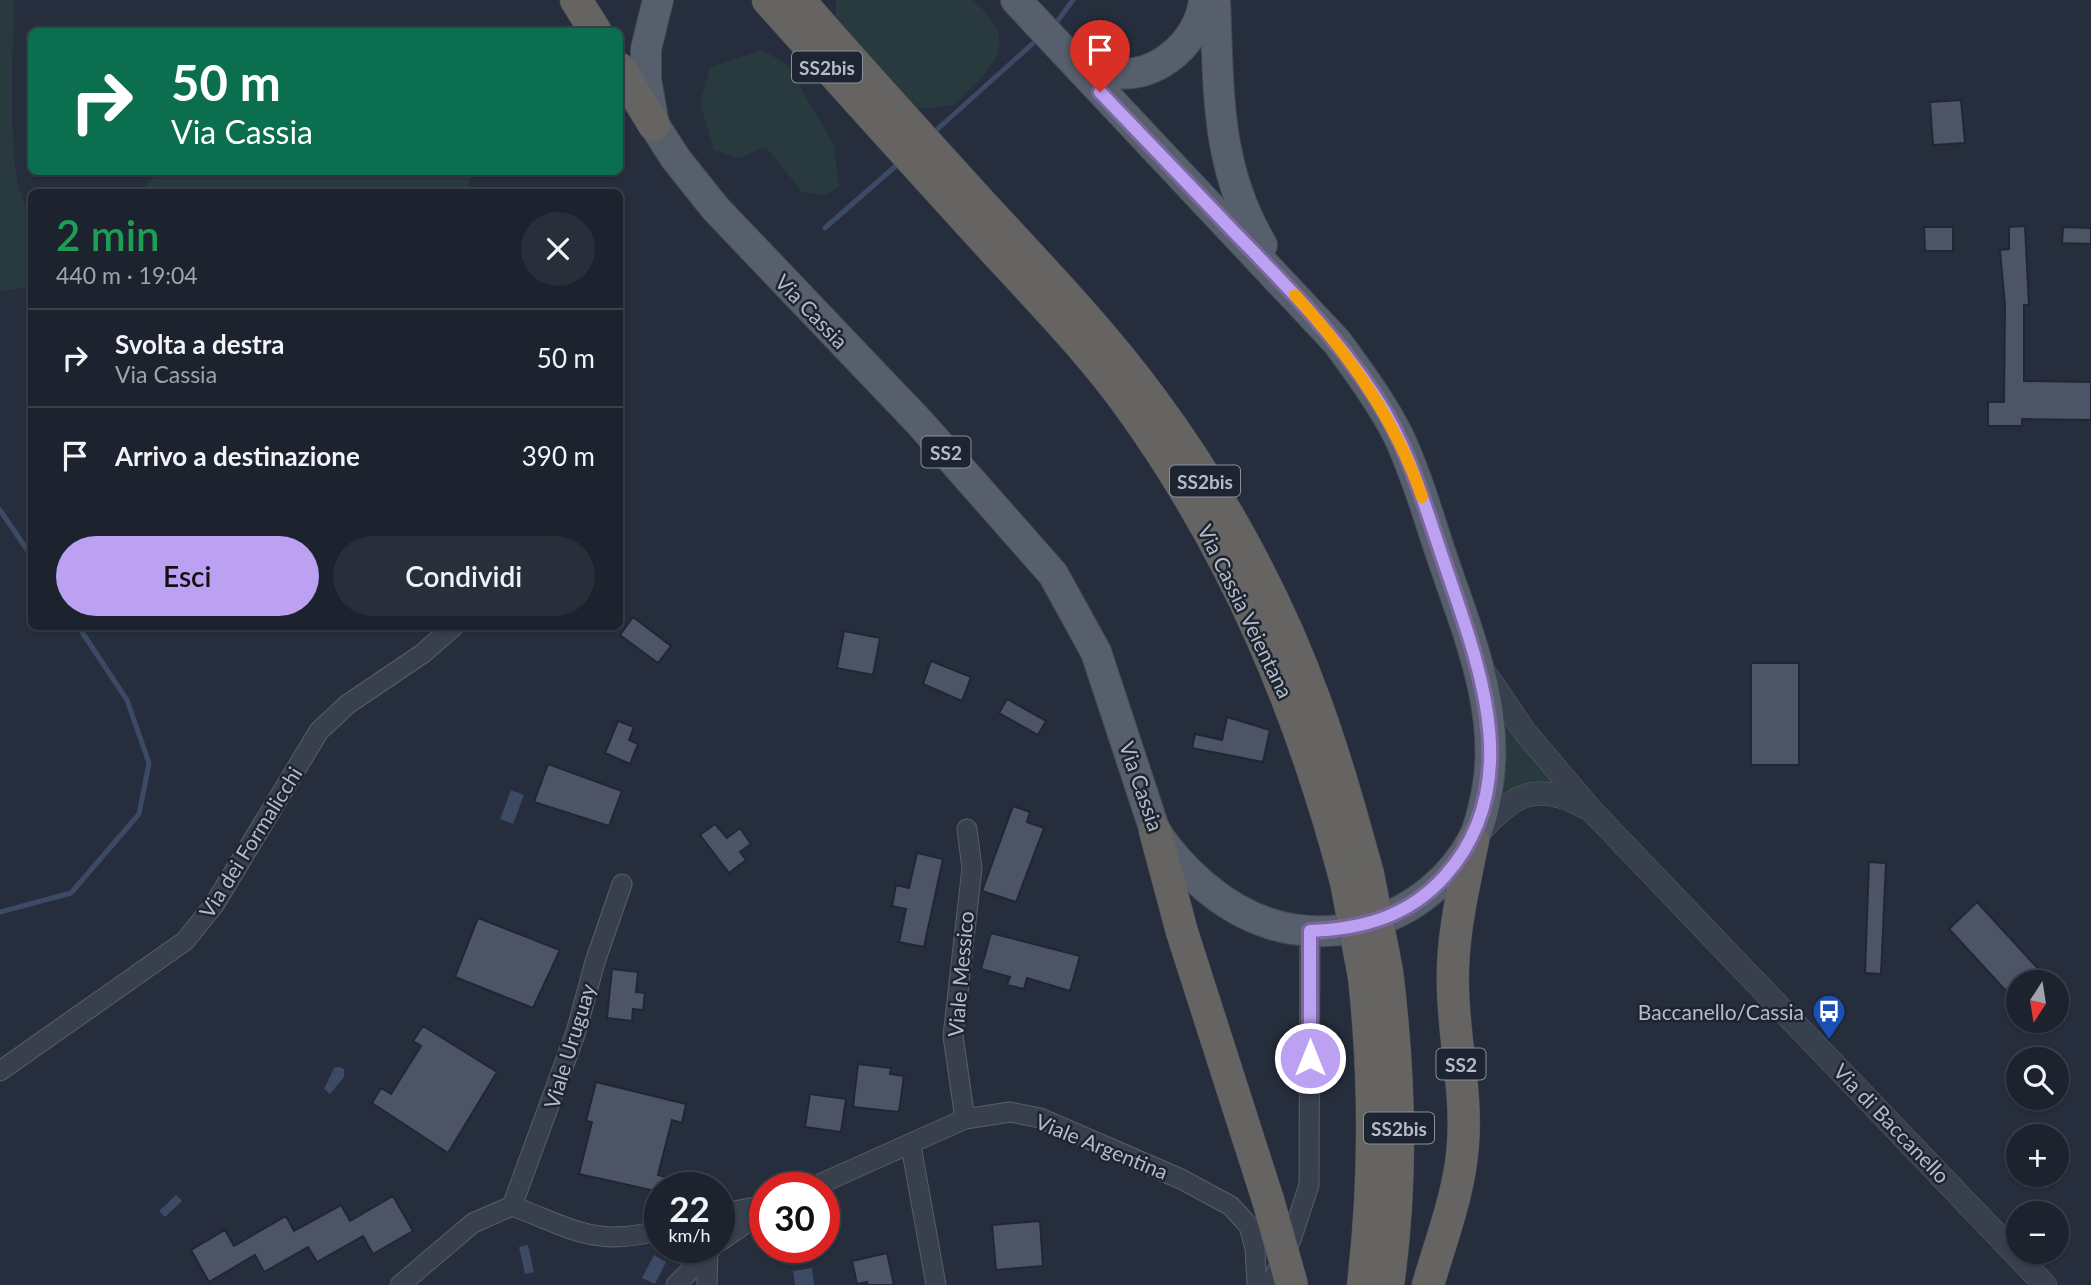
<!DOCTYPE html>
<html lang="it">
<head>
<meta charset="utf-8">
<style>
  :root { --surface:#1c222e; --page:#292f3a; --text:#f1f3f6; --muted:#a0a4aa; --line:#3a3f4a; --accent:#bca0f2 }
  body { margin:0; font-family:Lato,sans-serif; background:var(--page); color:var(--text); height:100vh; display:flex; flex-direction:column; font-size:26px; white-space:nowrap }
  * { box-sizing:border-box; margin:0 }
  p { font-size:23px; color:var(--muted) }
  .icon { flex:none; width:38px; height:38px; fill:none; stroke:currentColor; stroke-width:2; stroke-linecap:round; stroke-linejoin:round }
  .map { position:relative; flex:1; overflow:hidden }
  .side { position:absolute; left:28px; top:189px; width:595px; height:441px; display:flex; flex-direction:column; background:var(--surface); border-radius:10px; box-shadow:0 2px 5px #0004,0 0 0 2px var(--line) }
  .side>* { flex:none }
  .top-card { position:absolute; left:28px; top:28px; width:595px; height:147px; border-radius:10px; box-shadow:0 2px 5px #0004,0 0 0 2px var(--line); background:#0b6e4f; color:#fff; overflow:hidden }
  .needle { width:46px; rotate:192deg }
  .fabs { position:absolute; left:2006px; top:970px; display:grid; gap:14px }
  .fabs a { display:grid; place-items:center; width:63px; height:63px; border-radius:50%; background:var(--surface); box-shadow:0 2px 5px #0004,0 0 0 2px var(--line); font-size:35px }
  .speed { position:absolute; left:644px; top:1172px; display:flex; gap:14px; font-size:35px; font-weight:700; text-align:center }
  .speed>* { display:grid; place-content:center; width:91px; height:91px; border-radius:50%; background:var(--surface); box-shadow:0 2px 5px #0004,0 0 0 2px var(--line); line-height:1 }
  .speed small { font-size:18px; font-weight:400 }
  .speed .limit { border:10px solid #d22; background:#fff; color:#111 }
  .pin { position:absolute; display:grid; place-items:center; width:60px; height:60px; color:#fff; margin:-72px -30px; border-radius:50% 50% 50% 0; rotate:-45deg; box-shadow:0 0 7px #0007 }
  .pin .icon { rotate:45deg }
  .me { position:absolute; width:77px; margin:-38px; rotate:0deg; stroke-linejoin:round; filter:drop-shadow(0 0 5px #0008) }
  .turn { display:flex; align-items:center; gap:24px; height:147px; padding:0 28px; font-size:32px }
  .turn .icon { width:91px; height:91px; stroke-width:2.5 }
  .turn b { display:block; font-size:49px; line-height:60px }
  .round { display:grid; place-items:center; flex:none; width:74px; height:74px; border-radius:37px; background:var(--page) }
  .overview { display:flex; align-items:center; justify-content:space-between; height:119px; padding:0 28px }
  h1 { font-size:42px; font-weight:600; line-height:52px; color:#1e9e55 }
  .primary-button { display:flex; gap:14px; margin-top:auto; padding:14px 28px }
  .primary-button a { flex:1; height:80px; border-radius:42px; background:var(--accent); color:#111; font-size:28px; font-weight:600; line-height:80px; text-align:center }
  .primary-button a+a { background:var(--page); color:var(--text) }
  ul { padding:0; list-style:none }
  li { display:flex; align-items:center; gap:21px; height:98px; padding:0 28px; border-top:2px solid var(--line) }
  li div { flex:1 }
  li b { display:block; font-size:26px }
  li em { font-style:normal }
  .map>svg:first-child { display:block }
  .green { fill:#283a3e }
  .water { fill:#3c4a65 }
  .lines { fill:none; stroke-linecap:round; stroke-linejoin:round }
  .stream { stroke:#3c4a65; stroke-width:5 }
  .building { fill:#4c5466; stroke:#202734; stroke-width:2 }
  .minor-casing { stroke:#575e6b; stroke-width:21 }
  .tertiary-casing { stroke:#575e6b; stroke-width:24 }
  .primary-casing { stroke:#424956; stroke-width:32 }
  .trunk-casing { stroke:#444b58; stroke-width:33 }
  .minor { stroke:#39404d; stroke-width:19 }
  .tertiary { stroke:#39404d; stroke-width:23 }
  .primary { stroke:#575f6d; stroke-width:30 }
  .trunk { stroke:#656462; stroke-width:32 }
  .trunk-bridge-casing { stroke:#444b58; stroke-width:33; stroke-linecap:butt }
  .trunk-bridge { stroke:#656462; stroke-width:32 }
  .route-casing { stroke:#7a689d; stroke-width:18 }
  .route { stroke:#bca0f2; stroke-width:12 }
  .slow { stroke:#f59e0b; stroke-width:12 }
  .labels { text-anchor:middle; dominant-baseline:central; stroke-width:5; stroke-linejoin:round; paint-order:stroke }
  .shield { fill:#1e2532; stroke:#888e9b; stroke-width:2 }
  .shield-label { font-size:19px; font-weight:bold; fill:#b5bbc8 }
  .street-label { font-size:21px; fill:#b5bbc8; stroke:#1e2532 }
  .poi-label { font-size:21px; fill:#b5bbc8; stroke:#1e2532; text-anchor:end }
</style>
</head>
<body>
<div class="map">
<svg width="2091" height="1285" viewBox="0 0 2091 1285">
  <rect width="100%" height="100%" fill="#262e3d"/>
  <path class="green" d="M 0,0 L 14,0 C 14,45 3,184 31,214 L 32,286 L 0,292 Z
    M 836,0 L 972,0 C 1026,44 990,67 955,105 L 912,110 L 836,16 Z
    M 763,50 L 788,66 L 834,145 L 839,186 L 825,195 L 802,192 L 766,147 L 740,158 L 714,150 L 700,104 L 710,67 Z
    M 160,172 L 471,172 L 468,192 L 139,192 Z
    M 1492,697 L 1559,789 C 1530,778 1521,783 1496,798 Z"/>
  <path class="water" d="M 511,790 L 524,795 L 513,824 L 500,819 Z
    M 339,1067 L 344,1069 L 344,1077 L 330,1094 L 324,1089 L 334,1068 Z
    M 176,1195 L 182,1201 L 165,1217 L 159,1211 Z
    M 528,1245 L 534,1272 L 525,1274 L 519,1247 Z
    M 654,1255 L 666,1262 L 655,1284 L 642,1278 Z
    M 812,1268 L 814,1285 L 795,1285 L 793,1271 Z"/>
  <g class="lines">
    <path class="stream" d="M 1053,27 L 1073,0
      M 932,134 L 1040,37
      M 825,228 L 899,163
      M 0,510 L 32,557
      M 0,912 L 71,893 L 139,814 L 149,763 L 127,700 L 78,626"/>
  </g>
  <path class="building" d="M 1961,100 L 1965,143 L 1933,145 L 1930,102 Z
    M 2025,226 L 2029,305 L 2024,305 L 2024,381 L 2091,382 L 2091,420 L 2022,419 L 2022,426 L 1988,426 L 1988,402 L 2004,402 L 2005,306 L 2000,250 L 2009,249 L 2009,227 Z
    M 1924,227 L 1953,227 L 1953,251 L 1925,251 Z
    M 2063,227 L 2091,228 L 2091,244 L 2062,243 Z
    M 633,617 L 671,646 L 658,663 L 620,635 Z
    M 844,631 L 880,638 L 873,675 L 837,668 Z
    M 931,661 L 971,677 L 962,701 L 923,684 Z
    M 1751,663 L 1799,663 L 1799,765 L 1751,765 Z
    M 1007,699 L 1046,721 L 1038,735 L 999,713 Z
    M 1227,717 L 1270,730 L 1263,762 L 1192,748 L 1195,734 L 1222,740 Z
    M 618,721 L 634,727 L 629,740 L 638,744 L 630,764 L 605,753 Z
    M 548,764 L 622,791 L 609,826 L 534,802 Z
    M 1013,806 L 1030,812 L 1027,822 L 1044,828 L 1016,902 L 982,891 Z
    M 715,824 L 727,838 L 740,828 L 751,844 L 740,852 L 746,860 L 729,873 L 700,835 Z
    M 917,853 L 943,859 L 924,947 L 899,942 L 906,909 L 892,906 L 896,885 L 909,888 Z
    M 1869,862 L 1886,863 L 1881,974 L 1865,973 Z
    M 1977,902 L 2042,973 L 2033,982 L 2018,982 L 2018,1004 L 1949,929 Z
    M 478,918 L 560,950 L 533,1008 L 455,977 Z
    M 991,933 L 1080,956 L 1070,991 L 1027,978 L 1024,989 L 1007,985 L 1010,977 L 981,969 Z
    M 612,969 L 638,972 L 636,992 L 645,993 L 643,1010 L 633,1009 L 632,1021 L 607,1018 Z
    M 423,1026 L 497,1072 L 448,1153 L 372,1103 L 381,1088 L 391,1094 L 421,1046 L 413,1041 Z
    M 858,1064 L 891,1068 L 890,1074 L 904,1076 L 899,1112 L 853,1107 Z
    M 596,1082 L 686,1104 L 682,1123 L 672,1120 L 658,1175 L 691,1183 L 691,1188 L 660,1188 L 660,1192 L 579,1174 L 592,1122 L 586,1121 Z
    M 810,1094 L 846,1099 L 841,1132 L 805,1127 Z
    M 393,1196 L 413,1231 L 373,1254 L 363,1236 L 317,1262 L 308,1247 L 264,1272 L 255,1255 L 209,1282 L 191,1250 L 225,1230 L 234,1246 L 286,1216 L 294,1231 L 341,1205 L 350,1221 Z
    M 1040,1221 L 1043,1266 L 996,1270 L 992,1225 Z
    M 887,1253 L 894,1285 L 868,1285 L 867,1282 L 857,1284 L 852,1261 Z"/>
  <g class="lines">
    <defs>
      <path id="minor" d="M 0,1071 L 185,941 L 214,905 L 319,731 L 348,704 L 422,654 L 454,626
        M 965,1119 L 953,1036 L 972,868 L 967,829
        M 911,1146 L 936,1285
        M 811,1188 L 965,1119 L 1010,1112 L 1040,1118 L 1181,1179 L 1231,1206 L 1249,1226 L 1255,1248 L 1257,1285
        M 512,1206 L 576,1032 L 595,962 L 622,884
        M 719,1214 L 765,1205
        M 719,1242 L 765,1210
        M 400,1285 L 473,1223 L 512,1206 C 571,1228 596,1248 660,1230
        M 676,1285 L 712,1248
        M 707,1285 L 708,1251
        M 1271,1285 L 1292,1237 L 1309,1185 L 1310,931"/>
      <path id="tertiary" d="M 1485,673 L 1525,732 L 1592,811 L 2045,1285
        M 1479,833 C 1512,795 1536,780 1585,807"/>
      <path id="primary" d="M 658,0 L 646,49 L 646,79 L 654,125 L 676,159 L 715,208 L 920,423 L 1053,574 L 1096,652 L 1155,831 C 1181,870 1222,908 1268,923 C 1345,949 1433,912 1472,841 C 1480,827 1484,806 1487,791 C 1502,710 1466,629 1441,554 C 1428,515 1416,473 1398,435 C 1381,402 1359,372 1337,342 L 1016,0
        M 1215,0 C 1219,90 1215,166 1262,245
        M 1071,57 C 1085,63 1101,71 1117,73 C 1159,78 1200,40 1204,0"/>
      <path id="trunk" d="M 576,0 L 596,32
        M 768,0 C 838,79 909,157 980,235 C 1033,293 1090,350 1135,414 C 1237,558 1301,712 1346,882
        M 799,0 C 858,68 919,135 980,202 C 1039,266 1099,328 1151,398 C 1218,488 1277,595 1315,701 C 1336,758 1352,816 1368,874
        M 620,69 L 654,125
        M 1155,831 L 1182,932 L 1268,1200
        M 1387,971 C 1400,1076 1403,1181 1388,1285
        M 1363,1285 C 1375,1182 1375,1079 1364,977
        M 1428,1285 C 1441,1240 1460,1192 1463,1144 C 1467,1091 1454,1042 1453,989 C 1451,939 1463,890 1473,841"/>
    </defs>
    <use href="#minor" class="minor-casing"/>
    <use href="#tertiary" class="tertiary-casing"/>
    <use href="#primary" class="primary-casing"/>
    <use href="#trunk" class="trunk-casing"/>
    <use href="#minor" class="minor"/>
    <use href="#tertiary" class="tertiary"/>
    <use href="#primary" class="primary"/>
    <use href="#trunk" class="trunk"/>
    <defs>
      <path id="trunk-bridge" d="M 1368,874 L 1387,971
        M 1346,882 L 1364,977
        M 1268,1200 L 1292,1285"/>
    </defs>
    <use href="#trunk-bridge" class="trunk-bridge-casing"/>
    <use href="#trunk-bridge" class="trunk-bridge"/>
  </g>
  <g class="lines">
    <defs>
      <path id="route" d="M 1100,92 C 1146,140 1192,188 1238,236 C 1287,286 1336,336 1375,396 C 1409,447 1425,507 1445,565 C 1479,666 1527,784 1445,876 C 1409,916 1364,929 1310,931 L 1310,1058"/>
    </defs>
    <use href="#route" class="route-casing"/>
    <use href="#route" class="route"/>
    <path class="slow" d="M 1295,295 C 1350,356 1395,419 1422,497"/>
  </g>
  <defs>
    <symbol id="bus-pin" viewBox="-11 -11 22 30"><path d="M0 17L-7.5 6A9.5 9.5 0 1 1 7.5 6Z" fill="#1a4fb4" stroke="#1e2532"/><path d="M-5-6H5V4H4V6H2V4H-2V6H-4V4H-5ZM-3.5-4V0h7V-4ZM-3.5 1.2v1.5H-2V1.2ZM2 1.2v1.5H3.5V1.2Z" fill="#fff"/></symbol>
  </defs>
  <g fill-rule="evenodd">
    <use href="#bus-pin" x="1810" y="992" width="38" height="52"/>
  </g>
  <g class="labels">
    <g class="shield">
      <rect x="792" y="51.5" width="70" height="31" rx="5"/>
      <rect x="921.5" y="436.5" width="49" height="31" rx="5"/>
      <rect x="1170" y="465.5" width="70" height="31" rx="5"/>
      <rect x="1436.5" y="1048.5" width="49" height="31" rx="5"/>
      <rect x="1364" y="1112.5" width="70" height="31" rx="5"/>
    </g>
    <g class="shield-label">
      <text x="827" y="67">SS2bis</text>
      <text x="946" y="452">SS2</text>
      <text x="1205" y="481">SS2bis</text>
      <text x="1461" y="1064">SS2</text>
      <text x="1399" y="1128">SS2bis</text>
    </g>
    <g class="street-label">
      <text transform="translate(812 311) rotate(46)">Via Cassia</text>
      <text transform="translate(1246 611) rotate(64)">Via Cassia Veientana</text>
      <text transform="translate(1142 786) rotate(71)">Via Cassia</text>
      <text transform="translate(250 842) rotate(-58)">Via dei Formalicchi</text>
      <text transform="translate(960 974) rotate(-85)">Viale Messico</text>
      <text transform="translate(569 1046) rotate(-73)">Viale Uruguay</text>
      <text transform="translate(1892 1123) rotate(46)">Via di Baccanello</text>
      <text transform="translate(1102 1146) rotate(22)">Viale Argentina</text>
    </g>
    <g class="poi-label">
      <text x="1804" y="1011">Baccanello/Cassia</text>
    </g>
  </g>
</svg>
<div class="fabs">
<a><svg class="needle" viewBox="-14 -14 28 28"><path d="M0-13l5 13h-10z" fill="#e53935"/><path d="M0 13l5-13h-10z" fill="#a0a4aa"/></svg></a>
<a><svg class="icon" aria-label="search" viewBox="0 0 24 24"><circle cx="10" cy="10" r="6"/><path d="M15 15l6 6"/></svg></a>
<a>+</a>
<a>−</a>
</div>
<div class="speed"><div>22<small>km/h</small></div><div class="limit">30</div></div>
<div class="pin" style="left:1100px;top:92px;background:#d93025"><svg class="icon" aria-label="arrive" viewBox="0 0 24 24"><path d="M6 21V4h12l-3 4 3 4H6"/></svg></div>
<svg class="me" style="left:1310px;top:1058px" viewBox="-20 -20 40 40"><circle r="17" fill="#bca0f2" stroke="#fff" stroke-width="3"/><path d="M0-11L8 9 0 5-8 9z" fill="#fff"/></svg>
<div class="top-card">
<div class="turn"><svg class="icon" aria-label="right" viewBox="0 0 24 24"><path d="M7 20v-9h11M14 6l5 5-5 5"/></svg><div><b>50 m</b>Via Cassia</div></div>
</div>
<section class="side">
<div class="overview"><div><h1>2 min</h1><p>440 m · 19:04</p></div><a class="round"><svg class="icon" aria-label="close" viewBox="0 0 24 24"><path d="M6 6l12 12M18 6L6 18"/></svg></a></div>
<ul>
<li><svg class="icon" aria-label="right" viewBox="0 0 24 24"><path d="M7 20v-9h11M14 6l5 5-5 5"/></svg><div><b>Svolta a destra</b><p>Via Cassia</p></div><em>50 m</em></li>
<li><svg class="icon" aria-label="arrive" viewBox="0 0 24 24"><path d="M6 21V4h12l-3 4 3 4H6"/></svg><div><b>Arrivo a destinazione</b></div><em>390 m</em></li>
</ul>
<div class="primary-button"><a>Esci</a><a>Condividi</a></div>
</section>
</div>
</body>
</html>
